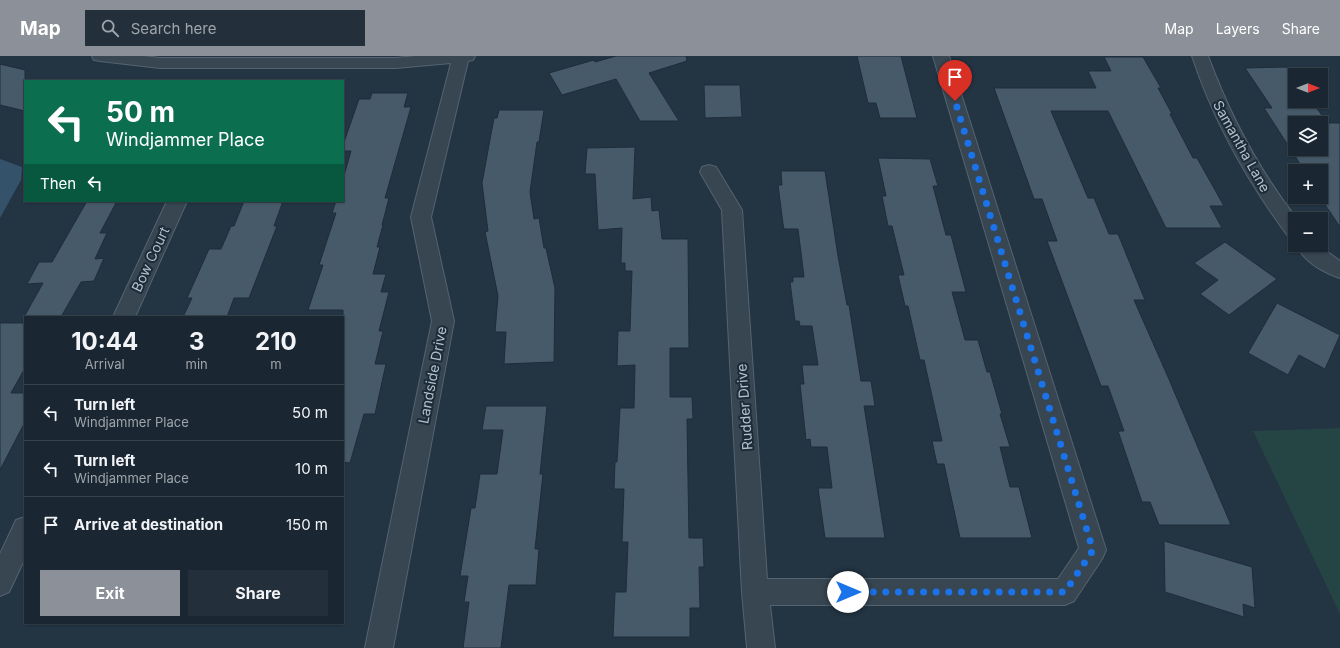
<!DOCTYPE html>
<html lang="en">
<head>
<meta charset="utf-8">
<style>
  :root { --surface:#1a2732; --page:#232f3a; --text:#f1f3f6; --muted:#9fa5ac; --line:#38444d; --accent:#8c9099 }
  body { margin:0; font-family:Inter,sans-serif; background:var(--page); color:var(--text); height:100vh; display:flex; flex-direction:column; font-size:15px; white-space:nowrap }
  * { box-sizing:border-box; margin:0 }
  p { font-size:13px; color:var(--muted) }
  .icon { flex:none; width:22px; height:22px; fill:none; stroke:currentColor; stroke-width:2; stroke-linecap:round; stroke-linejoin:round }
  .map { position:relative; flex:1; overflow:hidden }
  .drawer { position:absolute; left:24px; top:260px; width:320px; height:308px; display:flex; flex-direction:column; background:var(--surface); border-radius:0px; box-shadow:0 1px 3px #0004,0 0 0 1px var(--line) }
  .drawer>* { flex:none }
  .top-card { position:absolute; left:24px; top:24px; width:320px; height:122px; border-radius:0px; box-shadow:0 1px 3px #0004,0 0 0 1px var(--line); background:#0b6e4f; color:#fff; overflow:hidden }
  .needle { width:26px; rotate:90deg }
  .buttons { position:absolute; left:1288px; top:12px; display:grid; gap:8px }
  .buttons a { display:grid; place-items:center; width:40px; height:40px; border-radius:0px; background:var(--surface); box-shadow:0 1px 3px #0004,0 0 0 1px var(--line); font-size:20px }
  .pin { position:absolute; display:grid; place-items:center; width:34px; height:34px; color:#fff; margin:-41px -17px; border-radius:50% 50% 50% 0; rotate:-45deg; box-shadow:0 0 4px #0007 }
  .pin .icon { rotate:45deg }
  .me { position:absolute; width:44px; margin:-22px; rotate:90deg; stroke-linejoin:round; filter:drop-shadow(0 0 3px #0008) }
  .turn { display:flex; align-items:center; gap:14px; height:84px; padding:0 16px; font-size:18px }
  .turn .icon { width:52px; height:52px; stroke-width:2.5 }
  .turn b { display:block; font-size:28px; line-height:34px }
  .then { display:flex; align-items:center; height:38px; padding:0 16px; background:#0003; gap:8px; font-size:15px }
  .eta { display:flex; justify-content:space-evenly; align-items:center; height:68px; text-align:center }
  .eta b { font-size:24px; font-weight:700; line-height:28px }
  .primary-button { display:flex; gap:8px; margin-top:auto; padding:8px 16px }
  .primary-button a { flex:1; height:46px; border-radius:0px; background:var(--accent); color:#fff; font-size:16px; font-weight:700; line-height:46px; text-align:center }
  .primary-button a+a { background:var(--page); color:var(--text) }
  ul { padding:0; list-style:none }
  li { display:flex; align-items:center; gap:12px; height:56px; padding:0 16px; border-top:1px solid var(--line) }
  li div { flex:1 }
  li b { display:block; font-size:15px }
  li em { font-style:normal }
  header { display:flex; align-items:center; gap:24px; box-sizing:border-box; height:56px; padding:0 20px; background:var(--accent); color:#fff }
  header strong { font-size:19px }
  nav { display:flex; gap:22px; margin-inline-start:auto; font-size:14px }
  .search { width:280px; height:36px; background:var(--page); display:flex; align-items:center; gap:10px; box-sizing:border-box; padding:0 14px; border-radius:0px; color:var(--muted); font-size:15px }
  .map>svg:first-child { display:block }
  .green { fill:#254444 }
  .water { fill:#35526b }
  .building { fill:#475a69; stroke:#1e2d3a; fill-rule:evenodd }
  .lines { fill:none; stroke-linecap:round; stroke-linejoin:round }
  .minor-casing { stroke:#566370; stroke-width:2 }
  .minor { fill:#384652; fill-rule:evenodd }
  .route { stroke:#1a73e8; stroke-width:7; stroke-dasharray:0 12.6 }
  .labels { text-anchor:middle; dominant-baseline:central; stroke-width:4; stroke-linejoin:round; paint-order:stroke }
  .street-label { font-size:14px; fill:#b5c0cc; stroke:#1c2b38 }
</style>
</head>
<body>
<header>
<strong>Map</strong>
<div class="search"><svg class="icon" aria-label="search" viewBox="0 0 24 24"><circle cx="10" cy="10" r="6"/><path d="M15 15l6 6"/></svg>Search here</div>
<nav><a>Map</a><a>Layers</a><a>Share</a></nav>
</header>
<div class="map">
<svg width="1340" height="592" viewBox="0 0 1340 592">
  <rect width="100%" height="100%" fill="#233443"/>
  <path class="green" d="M 1340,372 L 1340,558 L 1253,375 Z"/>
  <path class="water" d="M 0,103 L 22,111 L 21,124 L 0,162 Z"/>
  <path class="building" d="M 616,0 L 686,0 L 687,5 L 649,17 L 679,65 L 640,65 L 616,23 L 562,39 L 549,17 L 594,4 L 595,6 Z
    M 857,0 L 901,0 L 917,62 L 880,62 L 876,47 L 868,47 Z
    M 1104,1 L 1143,1 L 1161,32 L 1158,32 L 1172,58 L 1170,58 L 1193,102 L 1197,102 L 1224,150 L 1210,150 L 1222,172 L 1166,172 L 1108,55 L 1051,55 L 1088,142 L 1094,142 L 1109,178 L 1118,178 L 1145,244 L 1134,244 L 1168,321 L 1231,469 L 1159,469 L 1150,446 L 1142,446 L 1118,375 L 1124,375 L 1108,330 L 1101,330 L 1047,185 L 1057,185 L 1042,143 L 1034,143 L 994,32 L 1096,32 L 1088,15 L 1111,15 Z
    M 0,8 L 25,14 L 25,55 L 0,49 Z
    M 1286,11 L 1295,23 L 1295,45 L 1311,45 L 1328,67 L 1340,67 L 1340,171 L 1320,141 L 1321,115 L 1303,115 L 1300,111 L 1302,111 L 1264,52 L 1272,52 L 1245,12 ZM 1295,67 L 1321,67 L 1321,93 L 1295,93 Z
    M 704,29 L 740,29 L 742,61 L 705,62 Z
    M 372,37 L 408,37 L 404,51 L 411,51 L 385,142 L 389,142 L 382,169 L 383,169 L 377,191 L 380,191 L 373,218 L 386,218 L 381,236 L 389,236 L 379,275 L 383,275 L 375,308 L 386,308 L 375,358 L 364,358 L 350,407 L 343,406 L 343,254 L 308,254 L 323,209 L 319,209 L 336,157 L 332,157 L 336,145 L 343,145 L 343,123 L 351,95 L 343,95 L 343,89 L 359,43 L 370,43 Z
    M 499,54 L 544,54 L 539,86 L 537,86 L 530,136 L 534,163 L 539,162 L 544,192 L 546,192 L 555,232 L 554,306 L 504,308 L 506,276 L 495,276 L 498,240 L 485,176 L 488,175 L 482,127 L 494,62 L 497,62 Z
    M 635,91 L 633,143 L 651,141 L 652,155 L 659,154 L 662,183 L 688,183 L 689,292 L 670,292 L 670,341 L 692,341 L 693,363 L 687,363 L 689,482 L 703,482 L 704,511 L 699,511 L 700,552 L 690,552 L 690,581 L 613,581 L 615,536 L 626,536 L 628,486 L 622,486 L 624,433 L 614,433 L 615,406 L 617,406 L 620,352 L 634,352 L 635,309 L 617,310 L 618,275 L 630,275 L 632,215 L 625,215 L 625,207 L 621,207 L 622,172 L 598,174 L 595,118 L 585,118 L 587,92 Z
    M 878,102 L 930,103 L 938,130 L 933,130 L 946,179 L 951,179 L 966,236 L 952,236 L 965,284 L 978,284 L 987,316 L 990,316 L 1002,358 L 1000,358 L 1010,391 L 1000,391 L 1010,431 L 1019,431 L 1032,482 L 960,482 L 944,408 L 937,408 L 932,385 L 942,385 L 924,304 L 920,304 L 908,250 L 905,250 L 898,219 L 904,219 L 892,170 L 888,170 L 882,140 L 886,140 Z
    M 781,115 L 825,115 L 838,200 L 847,249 L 849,249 L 861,325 L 871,325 L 875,350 L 864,350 L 885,482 L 825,482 L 818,432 L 832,432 L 827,391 L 811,391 L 810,383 L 806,384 L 800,328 L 804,328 L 802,309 L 818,309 L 812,270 L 800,270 L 799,265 L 795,265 L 790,226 L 793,226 L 793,221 L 804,221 L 798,173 L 784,173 L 783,168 L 778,129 L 782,129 Z
    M 87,145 L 117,145 L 100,177 L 107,177 L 95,203 L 104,202 L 94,225 L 81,226 L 61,261 L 24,261 L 43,227 L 27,228 L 39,206 L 52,206 Z
    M 244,145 L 283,145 L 274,170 L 277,170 L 249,242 L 234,242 L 227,261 L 183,261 L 192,242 L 187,242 L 209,193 L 221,193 L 231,170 L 234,170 Z
    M 1225,186 L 1277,223 L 1229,259 L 1200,238 L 1218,224 L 1194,207 Z
    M 1277,247 L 1340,279 L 1325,313 L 1299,299 L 1288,319 L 1248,297 Z
    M 0,267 L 25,267 L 25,312 L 11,337 L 25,337 L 25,366 L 0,414 Z
    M 486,350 L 547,350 L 540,418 L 543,418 L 535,493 L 539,493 L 536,529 L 509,529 L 501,592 L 463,592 L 469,546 L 464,546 L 468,520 L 460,520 L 471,452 L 475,452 L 480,418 L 497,418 L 503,374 L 482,374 Z
    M 1164,485 L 1252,511 L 1255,552 L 1243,548 L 1244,561 L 1165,536 Z"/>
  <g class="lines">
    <defs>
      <path id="minor" d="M 92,0 L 144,0 L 160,2 L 396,2 L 415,0 L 475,0 L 473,4 L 468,5 L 431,161 L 454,265 L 393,592 L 365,592 L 432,265 L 411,161 L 451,7 L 396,12 L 160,12 L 100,5 L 94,4 Z
        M 933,0 L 949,0 L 1106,494 L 1102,503 L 1074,545 L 1065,549 L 770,549 L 775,592 L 747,592 L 742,536 L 722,154 L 700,116 L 702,111 L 709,109 L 716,111 L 742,154 L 767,523 L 1058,523 L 1079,492 Z
        M 1192,0 L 1208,0 C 1230,59 1258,113 1297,163 L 1295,163 L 1295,182 L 1288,180 C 1247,125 1214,66 1192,0 Z
        M 167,145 L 187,145 L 135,261 L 113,261 Z
        M 1296,189 L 1318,189 L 1340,205 L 1340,222 C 1322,216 1305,206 1296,189 Z
        M 25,461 L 25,502 L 9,536 L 0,540 L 0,498 L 16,464 Z"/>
    </defs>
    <use href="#minor" class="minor-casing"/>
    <use href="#minor" class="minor"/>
  </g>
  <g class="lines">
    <path class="route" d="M 848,536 L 1065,536 L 1093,494 L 955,45"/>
  </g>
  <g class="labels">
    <g class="street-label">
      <text transform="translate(1242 90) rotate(61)">Samantha Lane</text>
      <text transform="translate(150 203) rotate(-65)">Bow Court</text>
      <text transform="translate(432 319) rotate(-79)">Landside Drive</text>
      <text transform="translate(744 351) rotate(-94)">Rudder Drive</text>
    </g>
  </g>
</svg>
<div class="buttons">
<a><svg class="needle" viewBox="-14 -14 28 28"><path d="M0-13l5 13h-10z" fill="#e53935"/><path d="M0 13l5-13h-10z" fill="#9fa5ac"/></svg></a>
<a><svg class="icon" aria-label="layers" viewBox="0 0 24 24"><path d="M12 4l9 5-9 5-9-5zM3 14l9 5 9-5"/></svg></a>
<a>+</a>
<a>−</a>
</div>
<div class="pin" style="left:955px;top:45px;background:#d93025"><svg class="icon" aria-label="arrive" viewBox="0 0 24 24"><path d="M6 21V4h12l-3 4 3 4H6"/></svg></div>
<svg class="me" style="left:848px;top:536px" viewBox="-20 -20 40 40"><circle r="19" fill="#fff"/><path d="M0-13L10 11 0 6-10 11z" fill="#1a73e8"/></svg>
<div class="top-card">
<div class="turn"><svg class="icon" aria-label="left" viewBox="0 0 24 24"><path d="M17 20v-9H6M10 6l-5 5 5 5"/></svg><div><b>50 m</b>Windjammer Place</div></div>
<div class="then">Then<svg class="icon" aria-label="left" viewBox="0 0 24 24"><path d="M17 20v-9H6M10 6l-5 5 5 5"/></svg></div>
</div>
<section class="drawer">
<div class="eta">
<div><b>10:44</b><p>Arrival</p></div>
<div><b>3</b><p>min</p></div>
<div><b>210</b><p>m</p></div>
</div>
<ul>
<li><svg class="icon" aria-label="left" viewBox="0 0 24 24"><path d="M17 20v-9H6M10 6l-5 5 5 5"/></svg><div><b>Turn left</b><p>Windjammer Place</p></div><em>50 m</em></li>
<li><svg class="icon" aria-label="left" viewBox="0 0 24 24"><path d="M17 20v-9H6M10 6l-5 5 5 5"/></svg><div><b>Turn left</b><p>Windjammer Place</p></div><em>10 m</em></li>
<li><svg class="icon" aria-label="arrive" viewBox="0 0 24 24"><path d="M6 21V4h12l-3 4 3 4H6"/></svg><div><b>Arrive at destination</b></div><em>150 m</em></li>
</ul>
<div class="primary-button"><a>Exit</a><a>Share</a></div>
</section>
</div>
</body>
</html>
